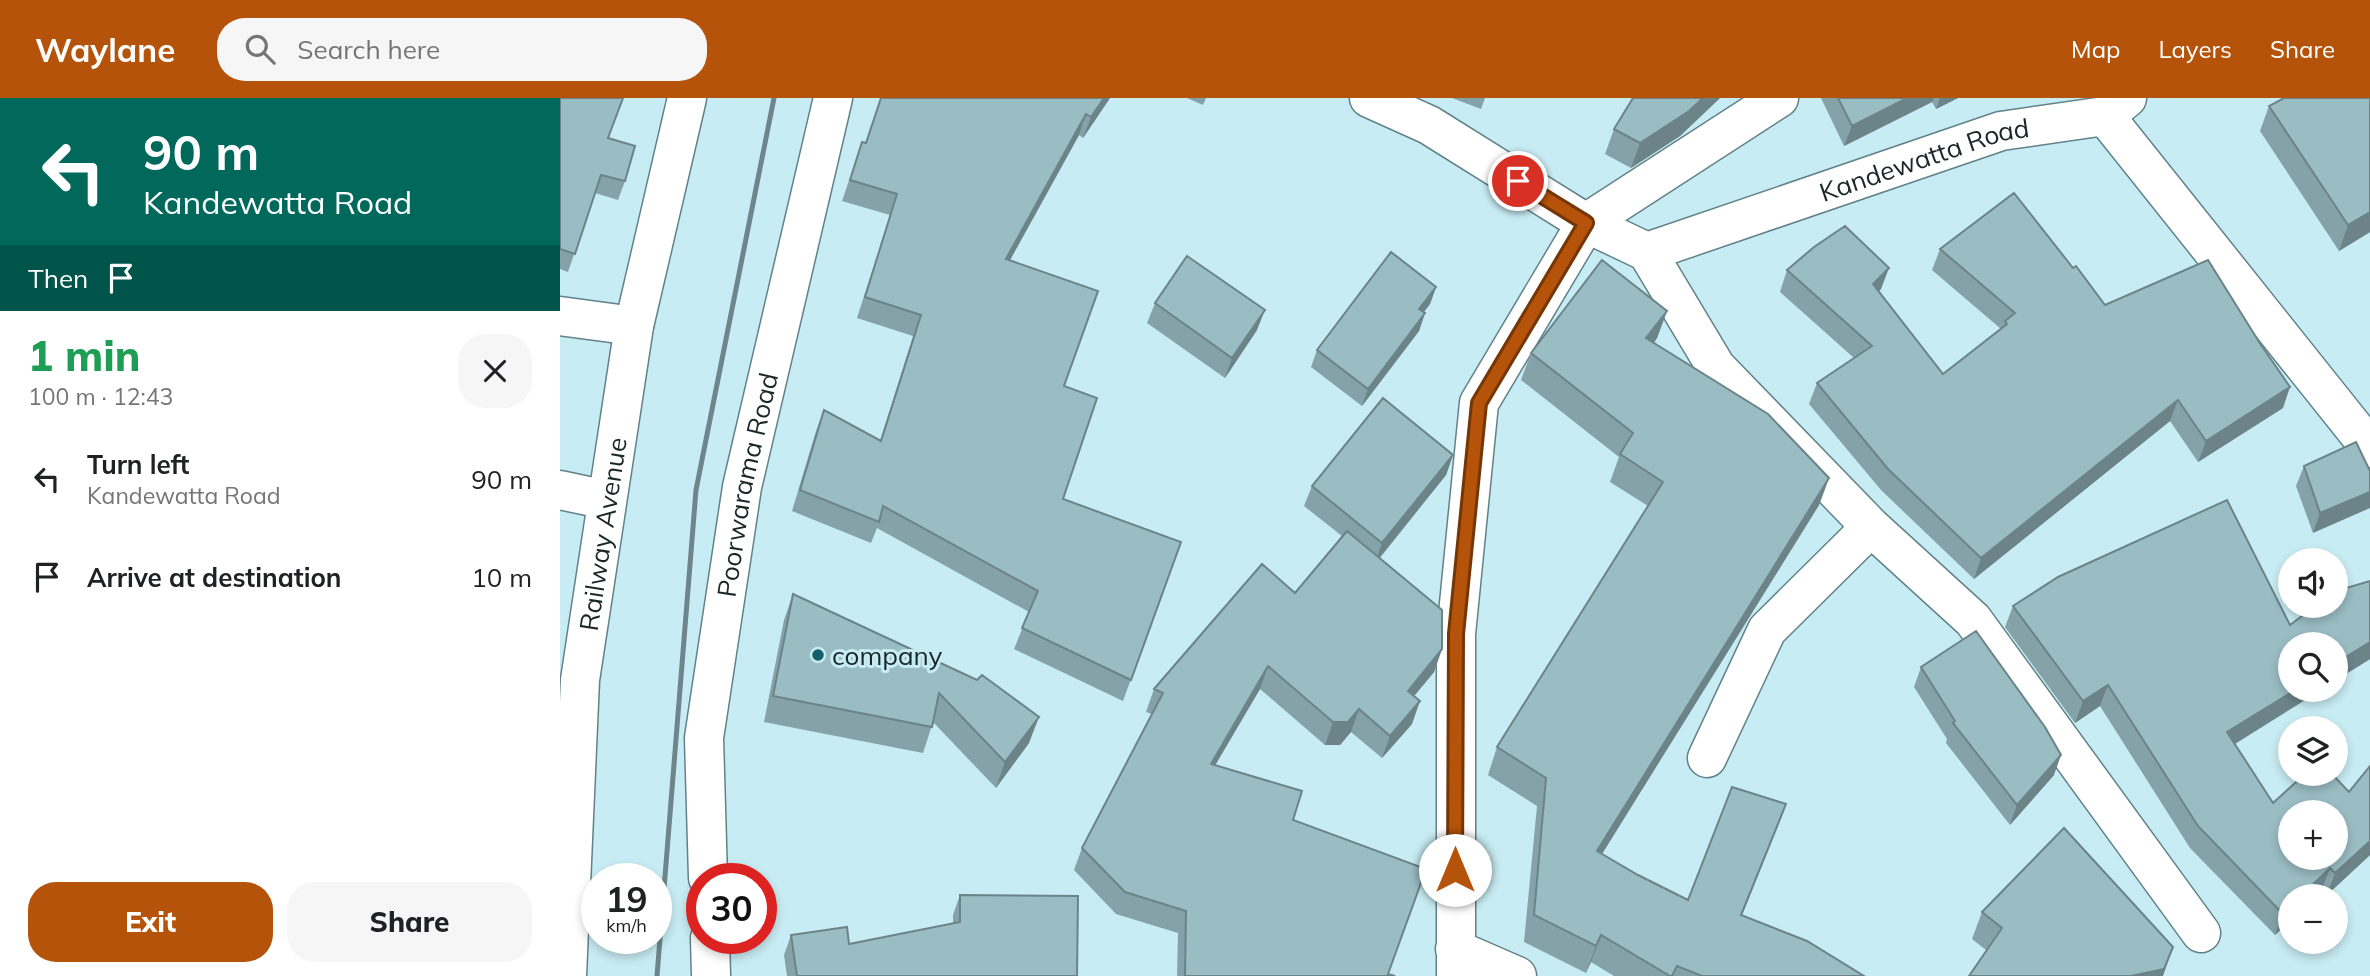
<!DOCTYPE html>
<html lang="en">
<head>
<meta charset="utf-8">
<style>
  :root { --surface:#fff; --page:#f6f6f6; --text:#202124; --muted:#757577; --accent:#b45309 }
  body { margin:0; font-family:Mulish,sans-serif; background:var(--page); color:var(--text); height:100vh; display:flex; flex-direction:column; font-size:26px; white-space:nowrap }
  * { box-sizing:border-box; margin:0 }
  p { font-size:23px; color:var(--muted) }
  .icon { flex:none; width:38px; height:38px; fill:none; stroke:currentColor; stroke-width:2; stroke-linecap:round; stroke-linejoin:round }
  .map { position:relative; flex:1; overflow:hidden }
  .drawer { display:flex; flex-direction:column; background:var(--surface); width:560px }
  .drawer>* { flex:none }
  .guide { background:#00695c; color:#fff; overflow:hidden }
  .buttons { position:absolute; left:1718px; top:450px; display:grid; gap:14px }
  .buttons a { display:grid; place-items:center; width:70px; height:70px; border-radius:50%; background:var(--surface); box-shadow:0 4px 10px #0003; font-size:35px }
  .speed { position:absolute; left:21px; top:765px; display:flex; gap:14px; font-size:35px; font-weight:700; text-align:center }
  .speed>* { display:grid; place-content:center; width:91px; height:91px; border-radius:50%; background:var(--surface); box-shadow:0 4px 10px #0003; line-height:1 }
  .speed small { font-size:18px; font-weight:400 }
  .speed .limit { border:10px solid #d22; background:#fff; color:#111 }
  .pin { position:absolute; display:grid; place-items:center; width:60px; height:60px; color:#fff; margin:-30px; border:4px solid #fff; border-radius:50%; box-shadow:0 2px 7px #0007 }
  .me { position:absolute; width:77px; margin:-38px; rotate:0deg; stroke-linejoin:round; filter:drop-shadow(0 0 5px #0008) }
  .turn { display:flex; align-items:center; gap:24px; height:147px; padding:0 28px; font-size:32px }
  .turn .icon { width:91px; height:91px; stroke-width:2.5 }
  .turn b { display:block; font-size:49px; line-height:60px }
  .then { display:flex; align-items:center; height:66px; padding:0 28px; background:#0003; gap:14px; font-size:26px }
  .round { display:grid; place-items:center; flex:none; width:74px; height:74px; border-radius:28px; background:var(--page) }
  .overview { display:flex; align-items:center; justify-content:space-between; height:119px; padding:0 28px }
  h1 { font-size:42px; font-weight:800; line-height:52px; color:#1e9e55 }
  .cta { display:flex; gap:14px; margin-top:auto; padding:14px 28px }
  .cta a { flex:1; height:80px; border-radius:28px; background:var(--accent); color:#fff; font-size:28px; font-weight:800; line-height:80px; text-align:center }
  .cta a+a { background:var(--page); color:var(--text) }
  ul { padding:0; list-style:none }
  li { display:flex; align-items:center; gap:21px; height:98px; padding:0 28px }
  li div { flex:1 }
  li b { display:block; font-size:26px }
  li em { font-style:normal }
  header { display:flex; align-items:center; gap:42px; box-sizing:border-box; height:98px; padding:0 35px; background:var(--accent); color:#fff }
  header strong { font-size:33px }
  nav { display:flex; gap:38px; margin-inline-start:auto; font-size:24px }
  .search { width:490px; height:63px; background:var(--page); display:flex; align-items:center; gap:18px; box-sizing:border-box; padding:0 24px; border-radius:28px; color:var(--muted); font-size:26px }
  main { display:flex; flex:1; min-height:0 }
  .map>svg:first-child { display:block }
  .lines { fill:none; stroke-linecap:round; stroke-linejoin:round }
  .minor-casing { stroke:#618288; stroke-width:41 }
  .tertiary-casing { stroke:#618288; stroke-width:41 }
  .secondary-casing { stroke:#618288; stroke-width:41 }
  .minor { stroke:#fff; stroke-width:38 }
  .tertiary { stroke:#fff; stroke-width:38 }
  .secondary { stroke:#fff; stroke-width:38 }
  .rail { stroke:#6e868b; stroke-width:5 }
  .wall { fill:#84a2a8 }
  .shaded-wall { fill:#6c8488 }
  .building { fill:#9abcc3; stroke:#6c8488; stroke-width:2; fill-rule:evenodd }
  .route-casing { stroke:#753606; stroke-width:18 }
  .route { stroke:#b45309; stroke-width:12 }
  .poi-dot { fill:#13606c; stroke:#c8ecf3; stroke-width:2.5 }
  .labels { text-anchor:middle; dominant-baseline:central; stroke-width:6; stroke-linejoin:round; paint-order:stroke }
  .street-label { font-size:26px; fill:#192729; stroke:#c8ecf3 }
  .poi-label { font-size:26px; fill:#192729; stroke:#c8ecf3; text-anchor:start }
</style>
</head>
<body>
<header>
<strong>Waylane</strong>
<div class="search"><svg class="icon" aria-label="search" viewBox="0 0 24 24"><circle cx="10" cy="10" r="6"/><path d="M15 15l6 6"/></svg>Search here</div>
<nav><a>Map</a><a>Layers</a><a>Share</a></nav>
</header>
<main>
<section class="drawer">
<div class="guide">
<div class="turn"><svg class="icon" aria-label="left" viewBox="0 0 24 24"><path d="M17 20v-9H6M10 6l-5 5 5 5"/></svg><div><b>90 m</b>Kandewatta Road</div></div>
<div class="then">Then<svg class="icon" aria-label="arrive" viewBox="0 0 24 24"><path d="M6 21V4h12l-3 4 3 4H6"/></svg></div>
</div>
<div class="overview"><div><h1>1 min</h1><p>100 m · 12:43</p></div><a class="round"><svg class="icon" aria-label="close" viewBox="0 0 24 24"><path d="M6 6l12 12M18 6L6 18"/></svg></a></div>
<ul>
<li><svg class="icon" aria-label="left" viewBox="0 0 24 24"><path d="M17 20v-9H6M10 6l-5 5 5 5"/></svg><div><b>Turn left</b><p>Kandewatta Road</p></div><em>90 m</em></li>
<li><svg class="icon" aria-label="arrive" viewBox="0 0 24 24"><path d="M6 21V4h12l-3 4 3 4H6"/></svg><div><b>Arrive at destination</b></div><em>10 m</em></li>
</ul>
<div class="cta"><a>Exit</a><a>Share</a></div>
</section>
<div class="map">
<svg width="1810" height="878" viewBox="0 0 1810 878">
  <rect width="100%" height="100%" fill="#c8ecf3"/>
  <g class="lines">
    <defs>
      <path id="minor" d="M 1545,18 L 1567,0
        M 1087,154 L 1156,269 L 1311,429 L 1413,522 L 1641,835
        M 0,218 L 74,228
        M 0,392 L 47,402
        M 1147,660 L 1207,532 L 1311,429
        M 895,851 L 957,878
        M 896,878 L 896,536 L 919,305 L 1026,125 L 1219,0"/>
      <g id="tertiary">
        <path id="s1" d="M 809,0 L 869,27 L 1026,125 L 1087,154 L 1441,33 L 1545,18 L 1810,350"/>
        <path id="s2" d="M 7,878 L 20,582 L 74,228 L 127,0"/>
      </g>
      <g id="secondary">
        <path id="s3" d="M 148,780 L 144,640 L 182,389 L 273,0"/>
        <path d="M 150,840 L 151,878"/>
      </g>
    </defs>
    <use href="#minor" class="minor-casing"/>
    <use href="#tertiary" class="tertiary-casing"/>
    <use href="#secondary" class="secondary-casing"/>
    <use href="#minor" class="minor"/>
    <use href="#tertiary" class="tertiary"/>
    <use href="#secondary" class="secondary"/>
    <path class="rail" d="M 97,878 L 136,392 L 214,0"/>
  </g>
  <path class="wall" d="M 0,0 L 48,40 L 65,83 L 58,102 L 35,95 L 8,174 L 0,171 Z
    M 550,0 L 523,40 L 519,37 L 450,162 L 504,288 L 503,401 L 621,444 L 563,603 L 454,551 L 469,514 L 317,430 L 311,445 L 232,413 L 256,333 L 264,312 L 320,343 L 353,238 L 297,220 L 330,117 L 282,103 L 302,44 L 305,45 Z
    M 627,0 L 646,0 L 643,7 Z
    M 892,0 L 925,0 L 921,11 Z
    M 1073,0 L 1160,0 L 1120,38 L 1071,70 L 1045,56 L 1054,31 Z
    M 1261,0 L 1398,0 L 1376,11 L 1372,4 L 1284,48 Z
    M 1810,0 L 1810,134 L 1779,153 L 1700,33 L 1709,8 Z
    M 1380,151 L 1513,170 L 1545,207 L 1723,310 L 1638,364 L 1610,323 L 1414,481 L 1321,392 L 1249,306 L 1257,285 L 1294,260 L 1220,194 L 1227,172 L 1321,191 L 1319,193 L 1383,276 L 1441,231 L 1372,172 Z
    M 876,189 L 870,206 L 864,214 L 865,215 L 859,233 L 802,308 L 751,269 L 757,252 Z
    M 595,205 L 697,232 L 665,280 L 587,225 Z
    M 1107,213 L 1097,240 L 1094,245 L 1269,380 L 1259,407 L 1042,756 L 1078,777 L 1128,802 L 1226,706 L 1182,817 L 1304,878 L 1054,878 L 1031,864 L 1026,875 L 964,844 L 977,708 L 928,677 L 937,649 L 1088,408 L 1050,384 L 1059,359 L 961,282 L 971,255 Z
    M 893,357 L 886,377 L 820,460 L 882,551 L 874,574 L 854,598 L 852,626 L 822,660 L 791,634 L 780,647 L 765,647 L 700,591 L 655,667 L 733,722 L 828,876 L 835,878 L 617,878 L 618,835 L 556,816 L 514,772 L 522,750 L 592,616 L 586,614 L 594,591 L 735,495 L 782,438 L 744,408 L 752,388 Z
    M 1744,368 L 1810,373 L 1753,435 L 1736,388 Z
    M 1810,483 L 1810,561 L 1675,646 L 1713,705 L 1810,757 L 1767,797 L 1762,791 L 1715,837 L 1630,750 L 1540,608 L 1515,625 L 1445,529 L 1453,508 L 1730,527 Z
    M 233,496 L 469,645 L 436,690 L 373,624 L 363,655 L 204,624 L 224,522 Z
    M 1361,569 L 1494,677 L 1450,727 L 1386,645 L 1387,641 L 1354,589 Z
    M 400,797 L 517,878 L 227,878 L 224,857 L 231,837 L 289,846 L 393,826 L 393,817 Z
    M 1422,814 L 1613,849 L 1426,852 L 1412,841 Z"/>
  <path class="shaded-wall" d="M 544,0 L 550,0 L 523,40 L 531,19 Z
    M 1143,0 L 1160,0 L 1120,38 L 1071,70 L 1080,45 Z
    M 1347,0 L 1374,0 L 1372,4 L 1284,48 L 1292,28 Z
    M 1380,0 L 1398,0 L 1376,11 Z
    M 526,16 L 519,37 L 439,182 L 446,161 Z
    M 1810,114 L 1810,134 L 1779,153 L 1788,127 Z
    M 1329,170 L 1321,191 L 1305,207 L 1313,186 Z
    M 876,189 L 870,206 L 853,228 L 859,211 Z
    M 705,212 L 697,232 L 665,280 L 672,260 Z
    M 1107,213 L 1097,240 L 1077,267 L 1086,240 Z
    M 865,215 L 859,233 L 802,308 L 808,291 Z
    M 1730,289 L 1723,310 L 1638,364 L 1646,343 Z
    M 1618,302 L 1610,323 L 1414,481 L 1421,460 Z
    M 893,357 L 886,377 L 815,465 L 822,445 Z
    M 1269,380 L 1259,407 L 1027,780 L 1037,753 Z
    M 1810,394 L 1810,410 L 1753,435 L 1760,415 Z
    M 1810,544 L 1810,561 L 1776,582 L 1776,565 Z
    M 882,551 L 874,574 L 840,615 L 848,593 Z
    M 708,568 L 700,591 L 643,688 L 651,666 Z
    M 1548,587 L 1540,608 L 1515,625 L 1523,603 Z
    M 1735,592 L 1761,592 L 1660,655 L 1667,634 Z
    M 860,603 L 852,626 L 822,660 L 830,638 Z
    M 799,611 L 791,634 L 780,647 L 765,647 L 773,624 Z
    M 479,619 L 469,645 L 436,690 L 445,664 Z
    M 1501,657 L 1494,677 L 1450,727 L 1457,707 Z
    M 1226,706 L 1216,733 L 1171,844 L 1181,817 Z
    M 1810,743 L 1810,757 L 1767,797 L 1775,775 Z
    M 1770,770 L 1762,791 L 1755,798 L 1741,798 Z
    M 1731,808 L 1731,822 L 1715,837 L 1723,816 Z
    M 1041,837 L 1031,864 L 1026,875 L 1036,848 Z
    M 1613,849 L 1603,878 L 1571,878 Z"/>
  <path class="building" d="M 0,0 L 63,0 L 48,40 L 75,48 L 65,83 L 41,77 L 15,156 L 0,151 Z
    M 321,0 L 544,0 L 531,19 L 526,16 L 446,161 L 538,193 L 504,288 L 537,300 L 503,401 L 621,444 L 571,582 L 462,530 L 478,493 L 323,408 L 319,424 L 240,392 L 264,312 L 321,343 L 361,217 L 305,199 L 337,96 L 290,82 L 302,44 L 306,45 Z
    M 1073,0 L 1143,0 L 1129,13 L 1080,45 L 1054,31 Z
    M 1278,0 L 1347,0 L 1292,28 Z
    M 1724,0 L 1810,0 L 1810,114 L 1788,127 L 1709,8 Z
    M 1454,95 L 1513,170 L 1516,168 L 1545,207 L 1648,162 L 1701,247 L 1730,289 L 1646,343 L 1618,302 L 1421,460 L 1328,371 L 1257,285 L 1312,248 L 1227,172 L 1254,149 L 1285,128 L 1329,170 L 1313,186 L 1383,276 L 1447,226 L 1445,223 L 1455,215 L 1380,151 Z
    M 831,154 L 876,189 L 859,211 L 865,215 L 808,291 L 757,252 Z
    M 627,158 L 705,212 L 672,260 L 595,205 Z
    M 1042,162 L 1107,213 L 1086,240 L 1208,316 L 1269,380 L 1037,753 L 1078,777 L 1128,802 L 1172,689 L 1226,706 L 1181,817 L 1247,843 L 1304,878 L 1142,878 L 1117,868 L 1112,878 L 1110,878 L 1041,837 L 1036,848 L 974,817 L 986,680 L 937,649 L 1103,384 L 1060,356 L 1073,335 L 971,255 Z
    M 823,300 L 893,357 L 822,445 L 752,388 Z
    M 1796,344 L 1810,373 L 1810,394 L 1760,415 L 1744,368 Z
    M 1667,402 L 1730,527 L 1755,508 L 1776,508 L 1776,493 L 1810,483 L 1810,544 L 1776,565 L 1776,546 L 1731,546 L 1731,592 L 1735,592 L 1667,634 L 1713,705 L 1745,676 L 1772,676 L 1789,694 L 1810,668 L 1810,743 L 1775,775 L 1770,770 L 1741,798 L 1731,798 L 1731,808 L 1723,816 L 1638,728 L 1548,587 L 1523,603 L 1453,508 L 1498,479 ZM 1731,714 L 1776,714 L 1776,760 L 1731,760 Z
    M 787,433 L 882,512 L 882,551 L 848,593 L 860,603 L 830,638 L 799,611 L 788,624 L 773,624 L 708,568 L 651,666 L 742,693 L 733,722 L 866,771 L 828,876 L 835,878 L 625,878 L 626,813 L 565,794 L 522,750 L 603,595 L 594,591 L 702,466 L 735,495 Z
    M 233,496 L 417,582 L 422,577 L 479,619 L 445,664 L 379,595 L 372,629 L 213,598 Z
    M 1416,533 L 1485,629 L 1501,657 L 1457,707 L 1393,625 L 1395,623 L 1361,569 Z
    M 1504,730 L 1613,849 L 1604,871 L 1571,878 L 1409,878 L 1442,830 L 1422,814 Z
    M 400,797 L 518,798 L 517,878 L 237,878 L 231,837 L 287,829 L 289,846 L 400,824 Z"/>
  <g class="lines">
    <defs>
      <path id="route" d="M 895,772 L 896,536 L 919,305 L 1026,125 L 958,83"/>
    </defs>
    <use href="#route" class="route-casing"/>
    <use href="#route" class="route"/>
  </g>
  <circle class="poi-dot" cx="258" cy="557" r="7"/>
  <g class="labels">
    <g class="street-label">
      <text stroke="none"><textPath href="#s1" startOffset="611">Kandewatta Road</textPath></text>
      <text stroke="none"><textPath href="#s3" startOffset="397">Poorwarama Road</textPath></text>
      <text stroke="none"><textPath href="#s2" startOffset="444">Railway Avenue</textPath></text>
    </g>
    <g class="poi-label">
      <text x="272" y="557">company</text>
    </g>
  </g>
</svg>
<div class="buttons">
<a><svg class="icon" aria-label="sound" viewBox="0 0 24 24"><path d="M4 9h4l5-4v14l-5-4H4zM17 9q2 3 0 6"/></svg></a>
<a><svg class="icon" aria-label="search" viewBox="0 0 24 24"><circle cx="10" cy="10" r="6"/><path d="M15 15l6 6"/></svg></a>
<a><svg class="icon" aria-label="layers" viewBox="0 0 24 24"><path d="M12 4l9 5-9 5-9-5zM3 14l9 5 9-5"/></svg></a>
<a>+</a>
<a>−</a>
</div>
<div class="speed"><div>19<small>km/h</small></div><div class="limit">30</div></div>
<div class="pin" style="left:958px;top:83px;background:#d93025"><svg class="icon" aria-label="arrive" viewBox="0 0 24 24"><path d="M6 21V4h12l-3 4 3 4H6"/></svg></div>
<svg class="me" style="left:895px;top:772px" viewBox="-20 -20 40 40"><circle r="19" fill="#fff"/><path d="M0-13L10 11 0 6-10 11z" fill="#b45309"/></svg>
</div>
</main>
</body>
</html>
